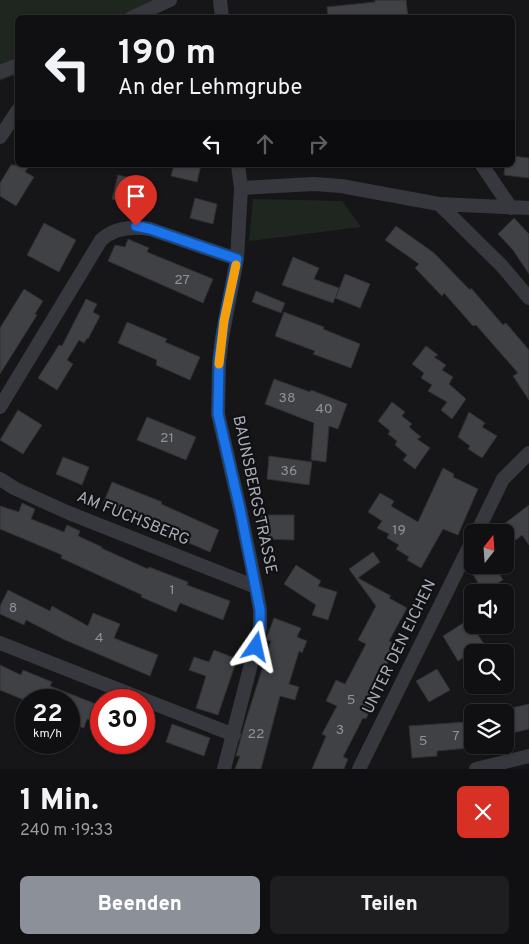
<!DOCTYPE html>
<html lang="de">
<head>
<meta charset="utf-8">
<style>
  :root { --surface:#101012; --page:#1e1e20; --text:#f1f3f6; --muted:#9c9d9f; --line:#303032; --accent:#8c9099 }
  body { margin:0; font-family:Overpass,sans-serif; background:var(--page); color:var(--text); height:100vh; display:flex; flex-direction:column; font-size:19px; white-space:nowrap }
  * { box-sizing:border-box; margin:0 }
  p { font-size:16px; color:var(--muted) }
  .icon { flex:none; width:28px; height:28px; fill:none; stroke:currentColor; stroke-width:2; stroke-linecap:round; stroke-linejoin:round }
  .map { position:relative; height:769px; overflow:hidden }
  .details { display:flex; flex-direction:column; background:var(--surface); flex:1 }
  .details>* { flex:none }
  .guide { position:absolute; left:15px; top:15px; width:500px; height:152px; border-radius:8px; box-shadow:0 1px 4px #0004,0 0 0 1px var(--line); background:#101012; color:var(--text); overflow:hidden }
  .needle { width:32px; rotate:17deg }
  .controls { position:absolute; left:464px; top:524px; display:grid; gap:10px }
  .controls a { display:grid; place-items:center; width:50px; height:50px; border-radius:8px; background:var(--surface); box-shadow:0 1px 4px #0004,0 0 0 1px var(--line); font-size:25px }
  .speed { position:absolute; left:15px; top:689px; display:flex; gap:10px; font-size:25px; font-weight:700; text-align:center }
  .speed>* { display:grid; place-content:center; width:65px; height:65px; border-radius:50%; background:var(--surface); box-shadow:0 1px 4px #0004,0 0 0 1px var(--line); line-height:1 }
  .speed small { font-size:12px; font-weight:400 }
  .speed .limit { border:8px solid #d22; background:#fff; color:#111 }
  .pin { position:absolute; display:grid; place-items:center; width:42px; height:42px; color:#fff; margin:-51px -21px; border-radius:50% 50% 50% 0; rotate:-45deg; box-shadow:0 0 5px #0007 }
  .pin .icon { rotate:45deg }
  .me { position:absolute; width:55px; margin:-28px; rotate:11deg; stroke-linejoin:round; filter:drop-shadow(0 0 4px #0008) }
  .turn { display:flex; align-items:center; gap:18px; height:105px; padding:0 20px; font-size:22px }
  .turn .icon { width:65px; height:65px; stroke-width:2.5 }
  .turn b { display:block; font-size:35px; line-height:42px }
  .lanes { display:flex; align-items:center; height:48px; padding:0 20px; background:#0003; justify-content:center; gap:25px; direction:ltr }
  .lanes .off { opacity:.35 }
  .round { display:grid; place-items:center; flex:none; width:52px; height:52px; border-radius:8px; background:var(--page) }
  .headline { display:flex; align-items:center; justify-content:space-between; height:85px; padding:0 20px }
  h1 { font-size:30px; font-weight:800; line-height:38px }
  .action { display:flex; gap:10px; margin-top:auto; padding:10px 20px }
  .action a { flex:1; height:58px; border-radius:8px; background:var(--accent); color:#fff; font-size:20px; font-weight:800; line-height:58px; text-align:center }
  .action a+a { background:var(--page); color:var(--text) }
  .map>svg:first-child { display:block }
  .green { fill:#1e261f }
  .building { fill:#404145; stroke:#303034 }
  .lines { fill:none; stroke-linecap:round; stroke-linejoin:round }
  .minor { stroke:#37383d; stroke-width:14 }
  .route-casing { stroke:#114b97; stroke-width:12 }
  .route { stroke:#1a73e8; stroke-width:9 }
  .slow { stroke:#f59e0b; stroke-width:9 }
  .labels { text-anchor:middle; dominant-baseline:central; stroke-width:4.5; stroke-linejoin:round; paint-order:stroke }
  .number-label { font-size:14px; fill:#8e929b }
  .street-label { font-size:16px; fill:#a8adb8; stroke:#111113 }
</style>
</head>
<body>
<div class="map">
<svg width="529" height="769" viewBox="0 0 529 769">
  <rect width="100%" height="100%" fill="#161618"/>
  <path class="green" d="M 0,0 L 170,0 L 134,17 L 18,18 L 17,74 L 0,81 Z
    M 253,199 L 342,201 L 361,227 L 249,241 Z"/>
  <path class="building" d="M 375,0 L 406,0 L 408,18 L 328,18 L 327,7 L 375,2 Z
    M 512,156 L 529,158 L 529,178 L 504,175 L 505,165 L 512,165 Z
    M 11,165 L 30,165 L 25,172 L 34,177 L 16,206 L 0,196 L 0,183 Z
    M 174,165 L 201,165 L 197,182 L 171,176 Z
    M 118,175 L 144,181 L 138,206 L 112,199 Z
    M 195,198 L 217,204 L 213,224 L 190,218 Z
    M 514,218 L 529,234 L 529,274 L 513,250 L 498,234 Z
    M 44,223 L 76,240 L 59,272 L 27,255 Z
    M 396,226 L 434,253 L 470,290 L 471,288 L 503,325 L 506,323 L 529,350 L 529,400 L 513,376 L 518,373 L 476,325 L 473,326 L 444,293 L 442,296 L 415,268 L 419,264 L 385,240 Z
    M 128,239 L 149,248 L 147,252 L 213,279 L 203,303 L 108,261 L 115,245 L 125,247 Z
    M 293,257 L 319,268 L 314,279 L 339,288 L 336,297 L 345,274 L 370,284 L 360,308 L 335,298 L 333,303 L 282,285 Z
    M 24,289 L 43,301 L 35,314 L 37,315 L 0,374 L 0,328 Z
    M 256,291 L 285,303 L 281,313 L 252,302 Z
    M 86,299 L 97,304 L 93,312 L 100,316 L 88,339 L 87,338 L 84,343 L 79,340 L 67,360 L 73,364 L 57,390 L 38,378 L 59,345 L 62,346 Z
    M 284,312 L 324,327 L 323,329 L 360,344 L 351,368 L 313,354 L 315,351 L 275,336 Z
    M 127,322 L 167,339 L 165,342 L 200,357 L 190,380 L 156,365 L 157,360 L 118,343 Z
    M 426,346 L 438,355 L 434,357 L 446,365 L 442,370 L 453,377 L 449,384 L 466,399 L 452,419 L 441,410 L 447,402 L 428,391 L 432,385 L 421,378 L 424,373 L 412,364 Z
    M 274,379 L 310,392 L 311,390 L 347,404 L 338,429 L 329,426 L 326,462 L 311,460 L 314,423 L 265,404 Z
    M 392,402 L 405,412 L 402,416 L 412,424 L 409,427 L 421,437 L 417,439 L 430,448 L 415,469 L 403,460 L 407,455 L 395,445 L 397,441 L 388,434 L 390,431 L 378,421 Z
    M 18,410 L 42,425 L 23,454 L 0,440 Z
    M 469,412 L 485,423 L 482,427 L 497,436 L 482,458 L 468,449 L 470,446 L 458,437 Z
    M 147,417 L 196,437 L 186,460 L 137,440 Z
    M 269,456 L 312,462 L 309,485 L 267,479 Z
    M 63,457 L 89,467 L 82,485 L 56,474 Z
    M 443,468 L 454,474 L 453,477 L 478,489 L 458,535 L 443,529 L 421,568 L 407,560 L 409,557 L 396,549 L 399,545 L 387,538 L 389,534 L 377,528 L 382,521 L 368,512 L 380,493 L 394,501 L 391,506 L 418,522 Z
    M 112,482 L 162,502 L 161,504 L 219,530 L 210,552 L 161,531 L 163,528 L 103,504 Z
    M 22,503 L 35,509 L 31,519 L 64,532 L 67,525 L 80,531 L 78,536 L 102,547 L 101,548 L 148,569 L 149,567 L 188,582 L 187,585 L 230,601 L 223,620 L 180,603 L 176,612 L 141,597 L 142,595 L 61,558 L 62,555 L 0,529 L 0,506 L 19,512 Z
    M 529,505 L 529,545 L 522,535 L 516,540 L 504,524 Z
    M 261,515 L 294,515 L 294,540 L 261,539 Z
    M 373,552 L 380,562 L 358,578 L 391,596 L 389,598 L 407,608 L 389,641 L 397,645 L 370,696 L 375,698 L 366,719 L 363,718 L 343,757 L 348,759 L 344,769 L 312,769 L 326,736 L 322,734 L 337,706 L 326,701 L 336,680 L 345,684 L 366,644 L 358,640 L 376,606 L 349,569 Z
    M 296,565 L 321,581 L 318,586 L 337,592 L 328,620 L 312,615 L 316,605 L 284,584 Z
    M 482,565 L 494,565 L 503,580 L 483,591 L 471,571 Z
    M 8,590 L 50,611 L 52,606 L 88,626 L 93,613 L 120,624 L 114,638 L 158,655 L 150,676 L 65,640 L 26,620 L 24,625 L 0,614 L 0,606 Z
    M 274,618 L 301,628 L 297,637 L 307,641 L 302,653 L 299,651 L 289,684 L 299,687 L 295,700 L 280,696 L 261,769 L 235,769 L 240,756 L 236,756 L 245,723 L 271,641 L 266,639 Z
    M 468,620 L 484,644 L 458,661 L 443,636 Z
    M 214,650 L 237,659 L 218,715 L 196,708 L 206,676 L 189,670 L 194,657 L 209,662 Z
    M 0,665 L 21,675 L 23,670 L 52,682 L 50,686 L 101,706 L 101,724 L 87,719 L 84,728 L 69,723 L 69,700 L 24,700 L 0,690 Z
    M 437,669 L 450,690 L 429,702 L 416,681 Z
    M 529,704 L 529,729 L 508,734 L 505,712 L 503,712 L 503,710 Z
    M 466,722 L 469,748 L 437,751 L 437,756 L 412,758 L 409,726 Z
    M 172,724 L 210,738 L 204,756 L 166,742 Z"/>
  <g class="lines">
    <path class="minor" d="M 220,0 L 222,18
      M 131,18 L 170,0
      M 0,72 L 18,65
      M 0,137 L 18,110
      M 482,165 L 511,208
      M 241,188 L 314,184 L 341,186 L 439,204 L 502,266 L 529,298
      M 439,204 L 529,208
      M 0,407 L 101,240 C 115,227 132,226 150,229 L 237,259
      M 0,479 L 14,488 L 69,513 L 256,587
      M 477,532 L 503,479 L 529,453
      M 0,643 L 234,735
      M 224,769 L 260,629 L 260,610 L 256,587 L 240,509 L 218,414 L 219,363 L 222,338 L 237,259 L 241,188 L 238,165
      M 359,769 L 472,541
      M 476,769 L 529,756"/>
  </g>
  <g class="lines">
    <defs>
      <path id="route" d="M 136,226 L 150,229 L 237,259 L 224,321 L 219,358 L 218,414 L 240,509 L 260,610 L 260,629 L 256,647"/>
    </defs>
    <use href="#route" class="route-casing"/>
    <use href="#route" class="route"/>
    <path class="slow" d="M 219,364 L 224,321 L 236,265"/>
  </g>
  <g class="labels">
    <g class="number-label">
      <text x="182" y="280">27</text>
      <text x="287" y="398">38</text>
      <text x="324" y="409">40</text>
      <text x="167" y="438">21</text>
      <text x="289" y="471">36</text>
      <text x="399" y="530">19</text>
      <text x="172" y="590">1</text>
      <text x="13" y="608">8</text>
      <text x="99" y="638">4</text>
      <text x="351" y="700">5</text>
      <text x="340" y="730">3</text>
      <text x="256" y="734">22</text>
      <text x="456" y="736">7</text>
      <text x="423" y="741">5</text>
    </g>
    <g class="street-label">
      <text transform="translate(254 495) rotate(78)">BAUNSBERGSTRASSE</text>
      <text transform="translate(133 519) rotate(22)">AM FUCHSBERG</text>
      <text transform="translate(400 647) rotate(-64)">UNTER DEN EICHEN</text>
    </g>
  </g>
</svg>
<div class="controls">
<a><svg class="needle" viewBox="-14 -14 28 28"><path d="M0-13l5 13h-10z" fill="#e53935"/><path d="M0 13l5-13h-10z" fill="#9c9d9f"/></svg></a>
<a><svg class="icon" aria-label="sound" viewBox="0 0 24 24"><path d="M4 9h4l5-4v14l-5-4H4zM17 9q2 3 0 6"/></svg></a>
<a><svg class="icon" aria-label="search" viewBox="0 0 24 24"><circle cx="10" cy="10" r="6"/><path d="M15 15l6 6"/></svg></a>
<a><svg class="icon" aria-label="layers" viewBox="0 0 24 24"><path d="M12 4l9 5-9 5-9-5zM3 14l9 5 9-5"/></svg></a>
</div>
<div class="speed"><div>22<small>km/h</small></div><div class="limit">30</div></div>
<div class="pin" style="left:136px;top:226px;background:#d93025"><svg class="icon" aria-label="arrive" viewBox="0 0 24 24"><path d="M6 21V4h12l-3 4 3 4H6"/></svg></div>
<svg class="me" style="left:256px;top:647px" viewBox="-20 -20 40 40"><path d="M0-17L14 15 0 8-14 15z" fill="#1a73e8" stroke="#fff" stroke-width="4"/></svg>
<div class="guide">
<div class="turn"><svg class="icon" aria-label="left" viewBox="0 0 24 24"><path d="M17 20v-9H6M10 6l-5 5 5 5"/></svg><div><b>190 m</b>An der Lehmgrube</div></div>
<div class="lanes"><svg class="icon" aria-label="left" viewBox="0 0 24 24"><path d="M17 20v-9H6M10 6l-5 5 5 5"/></svg><svg class="icon off" aria-label="ahead" viewBox="0 0 24 24"><path d="M12 20V5M6 11l6-6 6 6"/></svg><svg class="icon off" aria-label="right" viewBox="0 0 24 24"><path d="M7 20v-9h11M14 6l5 5-5 5"/></svg></div>
</div>
</div>
<section class="details">
<div class="headline"><div><h1>1 Min.</h1><p>240 m · 19:33</p></div><a class="round" style="background:#d93025;color:#fff"><svg class="icon" aria-label="close" viewBox="0 0 24 24"><path d="M6 6l12 12M18 6L6 18"/></svg></a></div>
<div class="action"><a>Beenden</a><a>Teilen</a></div>
</section>
</body>
</html>
